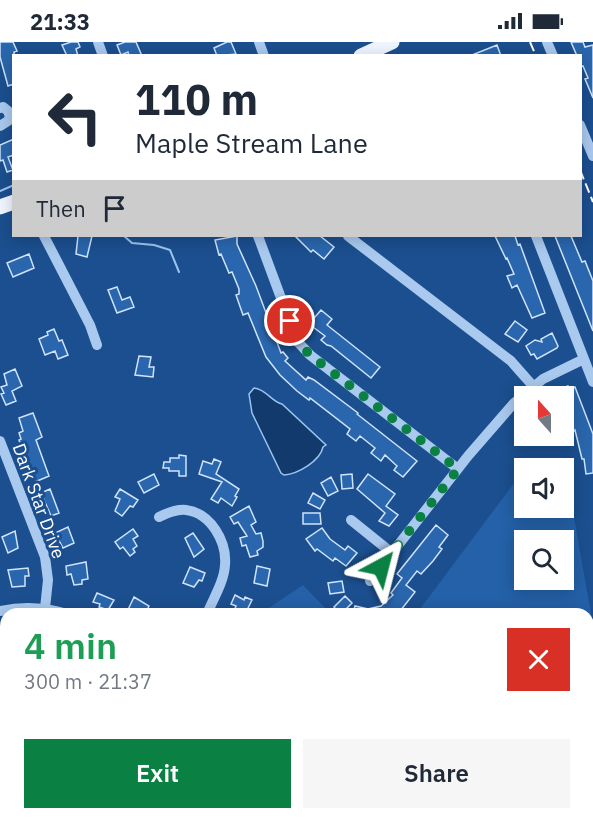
<!DOCTYPE html>
<html lang="en">
<head>
<meta charset="utf-8">
<style>
  :root { --surface:#fff; --page:#f6f6f7; --text:#1f2937; --muted:#747a83; --accent:#0b8043 }
  body { margin:0; font-family:"IBM Plex Sans",sans-serif; background:var(--page); color:var(--text); height:100vh; display:flex; flex-direction:column; font-size:22px; white-space:nowrap }
  * { box-sizing:border-box; margin:0 }
  p { font-size:20px; color:var(--muted) }
  .icon { flex:none; width:33px; height:33px; fill:none; stroke:currentColor; stroke-width:2; stroke-linecap:round; stroke-linejoin:round }
  .map { position:relative; flex:1; overflow:hidden }
  .panel { position:absolute; left:0px; top:566px; width:594px; height:212px; display:flex; flex-direction:column; background:var(--surface); border-radius:18px 18px 0 0; box-shadow:0 3px 15px #0003 }
  .panel>* { flex:none }
  .banner { position:absolute; left:12px; top:12px; width:570px; height:183px; border-radius:0px; box-shadow:0 3px 15px #0003; background:#fff; color:var(--text); overflow:hidden }
  .needle { width:39px; rotate:339deg }
  .fabs { position:absolute; left:514px; top:344px; display:grid; gap:12px }
  .fabs a { display:grid; place-items:center; width:60px; height:60px; border-radius:0px; background:var(--surface); box-shadow:0 3px 15px #0003; font-size:30px }
  .pin { position:absolute; display:grid; place-items:center; width:51px; height:51px; color:#fff; margin:-26px; border:3px solid #fff; border-radius:50%; box-shadow:0 2px 6px #0007 }
  .me { position:absolute; width:66px; margin:-33px; rotate:38deg; stroke-linejoin:round; filter:drop-shadow(0 0 4px #0008) }
  .turn { display:flex; align-items:center; gap:21px; height:126px; padding:0 24px; font-size:27px }
  .turn .icon { width:78px; height:78px; stroke-width:2.5 }
  .turn b { display:block; font-size:42px; line-height:51px }
  .then { display:flex; align-items:center; height:57px; padding:0 24px; background:#0003; gap:12px; font-size:22px }
  .round { display:grid; place-items:center; flex:none; width:63px; height:63px; border-radius:0px; background:var(--page) }
  .head { display:flex; align-items:center; justify-content:space-between; height:102px; padding:0 24px }
  h1 { font-size:36px; font-weight:600; line-height:45px; color:#1e9e55 }
  .cta { display:flex; gap:12px; margin-top:auto; padding:12px 24px }
  .cta a { flex:1; height:69px; border-radius:0px; background:var(--accent); color:#fff; font-size:24px; font-weight:600; line-height:69px; text-align:center }
  .cta a+a { background:var(--page); color:var(--text) }
  .status { display:flex; justify-content:space-between; align-items:center; height:42px; padding:0 30px; background:var(--surface); direction:ltr }
  .status svg { height:16px; fill:currentColor }
  .map>svg:first-child { display:block }
  .green { fill:#2461a8; fill-rule:evenodd }
  .water { fill:#123a6d; stroke:#9cc4f0; stroke-width:1.5 }
  .lines { fill:none; stroke-linecap:round; stroke-linejoin:round }
  .stream { stroke:#9cc4f0; stroke-width:2 }
  .building { fill:#2a66ad; stroke:#cfe3fa; stroke-width:1.5 }
  .minor { stroke:#a9c9ee; stroke-width:10 }
  .major { stroke:#f0f6ff; stroke-width:15 }
  .rail { stroke:#fff; stroke-width:2; stroke-dasharray:10 4.5; stroke-linecap:butt }
  .route { stroke:#0b8043; stroke-width:10; stroke-dasharray:0 18 }
  .labels { text-anchor:middle; dominant-baseline:central; stroke-width:6; stroke-linejoin:round; paint-order:stroke }
  .street-label { font-size:18px; fill:#fff; stroke:#1b4f8f }
</style>
</head>
<body>
<div class="status"><b>21:33</b><svg viewBox="0 0 49 12"><path d="M0 12V9h3v3zM5 12V6h3v6zM10 12V3h3v9zM15 12V0h3v12zM26 1h20v11H26zM47 4h2v5h-2z"/></svg></div>
<div class="map">
<svg width="593" height="776" viewBox="0 0 593 776">
  <rect width="100%" height="100%" fill="#1b4f8f"/>
  <path class="green" d="M 532,417 L 544,426 L 525,426 L 525,465 L 564,465 L 564,442 L 569,446 L 589,561 C 593,572 591,580 593,586 L 593,776 L 329,776 L 327,771 L 588,771 L 588,572 L 417,571 ZM 525,498 L 564,498 L 564,537 L 525,537 Z
    M 303,543 L 330,571 L 261,571 Z"/>
  <path class="water" d="M 254,346 C 266,347 272,360 282,362 L 326,403 L 323,405 C 320,419 298,432 284,433 L 281,431 L 252,371 L 249,352 Z"/>
  <g class="lines">
    <path class="stream" d="M 0,149 L 14,143
      M 124,194 L 132,201 L 154,203 L 170,208 L 179,230"/>
  </g>
  <path class="building" d="M 0,0 L 13,0 L 17,9 L 14,10 L 14,42 L 8,44 L 0,15 Z
    M 71,0 L 78,0 L 80,5 L 76,7 L 78,14 L 67,14 L 62,3 Z
    M 125,0 L 136,0 L 142,14 L 129,14 L 128,10 L 121,13 L 117,3 Z
    M 227,0 L 231,0 L 236,12 L 217,14 L 214,6 Z
    M 571,0 L 583,0 L 585,5 L 593,3 L 593,56 L 585,37 L 588,36 L 583,24 L 580,25 L 580,14 L 577,14 Z
    M 497,3 L 501,14 L 472,14 L 472,13 Z
    M 14,97 L 14,113 L 8,115 L 13,128 L 7,130 L 3,118 L 0,119 L 0,103 Z
    M 78,194 L 92,194 L 87,215 L 76,212 Z
    M 237,194 L 237,202 L 256,244 L 281,311 L 283,310 L 288,316 L 285,319 L 306,338 L 308,335 L 314,338 L 358,371 L 357,372 L 417,419 L 403,435 L 394,428 L 397,424 L 385,413 L 381,419 L 371,411 L 375,406 L 360,394 L 356,399 L 347,392 L 350,387 L 310,356 L 309,358 L 297,349 L 280,333 L 266,315 L 248,271 L 243,273 L 236,253 L 239,252 L 239,247 L 232,230 L 229,231 L 221,212 L 219,213 L 215,198 Z
    M 295,194 L 320,194 L 334,205 L 324,217 L 313,208 L 311,210 Z
    M 495,194 L 515,194 L 518,203 L 520,202 L 545,271 L 532,276 L 517,243 L 512,246 L 507,234 L 514,232 L 507,216 L 506,217 Z
    M 555,194 L 571,194 L 582,220 L 585,219 L 593,239 L 593,289 Z
    M 29,212 L 34,226 L 13,235 L 7,221 Z
    M 117,245 L 122,258 L 130,255 L 134,265 L 117,271 L 108,248 Z
    M 321,268 L 332,277 L 327,283 L 380,325 L 371,336 L 331,304 L 327,303 L 321,298 L 325,294 L 309,282 Z
    M 515,279 L 527,288 L 518,300 L 505,292 Z
    M 54,287 L 59,299 L 62,298 L 68,313 L 58,317 L 55,309 L 45,313 L 39,297 L 48,293 L 47,290 Z
    M 552,291 L 558,304 L 557,306 L 537,317 L 534,312 L 531,313 L 526,304 L 535,298 L 542,300 L 541,297 Z
    M 139,314 L 151,315 L 149,325 L 154,325 L 153,335 L 135,333 Z
    M 15,327 L 22,344 L 12,349 L 16,359 L 6,363 L 1,352 L 4,351 L 1,345 L 7,343 L 4,332 Z
    M 568,344 L 570,347 L 575,345 L 593,392 L 593,431 L 586,432 L 584,417 L 582,417 L 575,388 L 573,390 L 567,376 L 570,375 L 564,360 L 564,354 L 559,354 L 557,348 Z
    M 33,371 L 42,395 L 36,398 L 49,434 L 35,440 L 22,413 L 24,412 L 19,398 L 21,397 L 19,391 L 23,389 L 19,376 Z
    M 179,413 L 186,414 L 186,434 L 179,434 L 179,429 L 169,429 L 169,426 L 163,426 L 164,420 L 170,420 L 170,416 L 179,416 Z
    M 214,417 L 221,420 L 216,432 L 239,447 L 235,454 L 237,455 L 232,464 L 221,456 L 218,461 L 211,457 L 222,440 L 199,432 L 203,419 L 212,422 Z
    M 154,432 L 159,443 L 144,451 L 138,440 Z
    M 352,432 L 353,446 L 342,447 L 341,433 Z
    M 368,432 L 395,452 L 386,464 L 398,473 L 389,484 L 379,479 L 385,471 L 357,447 Z
    M 331,435 L 338,449 L 328,454 L 321,441 Z
    M 50,447 L 59,471 L 51,474 L 41,451 Z
    M 120,447 L 138,458 L 133,465 L 130,464 L 122,474 L 115,469 L 120,457 L 115,455 Z
    M 313,451 L 325,458 L 320,467 L 308,461 Z
    M 249,464 L 256,480 L 251,483 L 256,492 L 261,491 L 263,499 L 263,505 L 257,509 L 258,513 L 250,515 L 246,503 L 242,504 L 240,496 L 247,494 L 238,480 L 234,482 L 230,475 Z
    M 303,471 L 320,471 L 321,482 L 303,482 Z
    M 436,483 L 448,493 L 439,505 L 442,507 L 433,519 L 421,532 L 417,529 L 406,543 L 415,550 L 401,568 L 397,572 L 353,572 L 355,564 L 368,567 L 381,564 L 393,553 L 391,551 L 402,536 L 397,532 Z
    M 68,485 L 74,501 L 63,506 L 55,491 Z
    M 322,486 L 330,497 L 345,508 L 348,504 L 357,511 L 346,524 L 335,516 L 333,519 L 317,507 L 315,509 L 306,497 Z
    M 133,487 L 138,494 L 133,497 L 137,504 L 133,507 L 135,510 L 130,514 L 123,505 L 120,507 L 115,500 Z
    M 15,489 L 18,506 L 8,511 L 2,495 Z
    M 193,491 L 204,507 L 194,515 L 185,496 Z
    M 86,520 L 88,537 L 82,538 L 82,542 L 74,543 L 71,532 L 67,533 L 66,524 Z
    M 257,524 L 270,527 L 267,544 L 254,541 Z
    M 190,525 L 205,531 L 202,539 L 199,538 L 194,545 L 183,541 Z
    M 28,526 L 29,534 L 25,534 L 25,544 L 12,545 L 8,528 Z
    M 342,539 L 344,550 L 330,552 L 328,541 Z
    M 97,551 L 114,558 L 108,568 L 99,565 L 100,562 L 93,560 Z
    M 235,553 L 244,558 L 245,555 L 252,558 L 245,572 L 233,572 L 236,564 L 231,562 Z
    M 345,554 L 352,561 L 341,572 L 334,565 Z
    M 134,555 L 149,564 L 145,572 L 126,572 Z"/>
  <g class="lines">
    <path class="minor" d="M 98,0 L 103,14
      M 259,0 L 264,14
      M 547,0 L 553,14
      M 0,66 L 3,65 L 8,69 L 10,75 L 8,79 L 0,84
      M 580,83 L 593,114
      M 44,194 L 90,283 L 97,303
      M 258,194 L 297,299 L 310,313 L 458,427
      M 348,194 L 511,319 L 533,344
      M 536,194 L 593,340
      M 0,399 L 45,515 L 48,538 L 45,566
      M 159,475 C 167,471 176,467 186,468 C 211,471 227,500 225,523 C 224,540 213,557 207,572
      M 351,478 L 392,511
      M 370,539 L 468,414 L 514,361 L 543,337 L 584,317
      M 0,569 C 24,564 44,565 67,572
      M 266,771 L 267,776
      M 15,776 L 18,771
      M 221,776 L 230,771"/>
    <path class="major" d="M 361,14 L 392,0
      M 0,165 L 14,160"/>
    <path class="rail" d="M 530,0 L 536,14
      M 580,128 L 593,160"/>
  </g>
  <g class="lines">
    <path class="route" d="M 290,279 L 297,299 L 310,313 L 458,427 L 381,525"/>
  </g>
  <g class="labels">
    <g class="street-label">
      <text transform="translate(39 459) rotate(70)">Dark Star Drive</text>
    </g>
  </g>
</svg>
<div class="fabs">
<a><svg class="needle" viewBox="-14 -14 28 28"><path d="M0-13l5 13h-10z" fill="#e53935"/><path d="M0 13l5-13h-10z" fill="#747a83"/></svg></a>
<a><svg class="icon" aria-label="sound" viewBox="0 0 24 24"><path d="M4 9h4l5-4v14l-5-4H4zM17 9q2 3 0 6"/></svg></a>
<a><svg class="icon" aria-label="search" viewBox="0 0 24 24"><circle cx="10" cy="10" r="6"/><path d="M15 15l6 6"/></svg></a>
</div>
<div class="pin" style="left:290px;top:279px;background:#d93025"><svg class="icon" aria-label="arrive" viewBox="0 0 24 24"><path d="M6 21V4h12l-3 4 3 4H6"/></svg></div>
<svg class="me" style="left:381px;top:525px" viewBox="-20 -20 40 40"><path d="M0-17L14 15 0 8-14 15z" fill="#0b8043" stroke="#fff" stroke-width="4"/></svg>
<div class="banner">
<div class="turn"><svg class="icon" aria-label="left" viewBox="0 0 24 24"><path d="M17 20v-9H6M10 6l-5 5 5 5"/></svg><div><b>110 m</b>Maple Stream Lane</div></div>
<div class="then">Then<svg class="icon" aria-label="arrive" viewBox="0 0 24 24"><path d="M6 21V4h12l-3 4 3 4H6"/></svg></div>
</div>
<section class="panel">
<div class="head"><div><h1>4 min</h1><p>300 m · 21:37</p></div><a class="round" style="background:#d93025;color:#fff"><svg class="icon" aria-label="close" viewBox="0 0 24 24"><path d="M6 6l12 12M18 6L6 18"/></svg></a></div>
<div class="cta"><a>Exit</a><a>Share</a></div>
</section>
</div>
</body>
</html>
